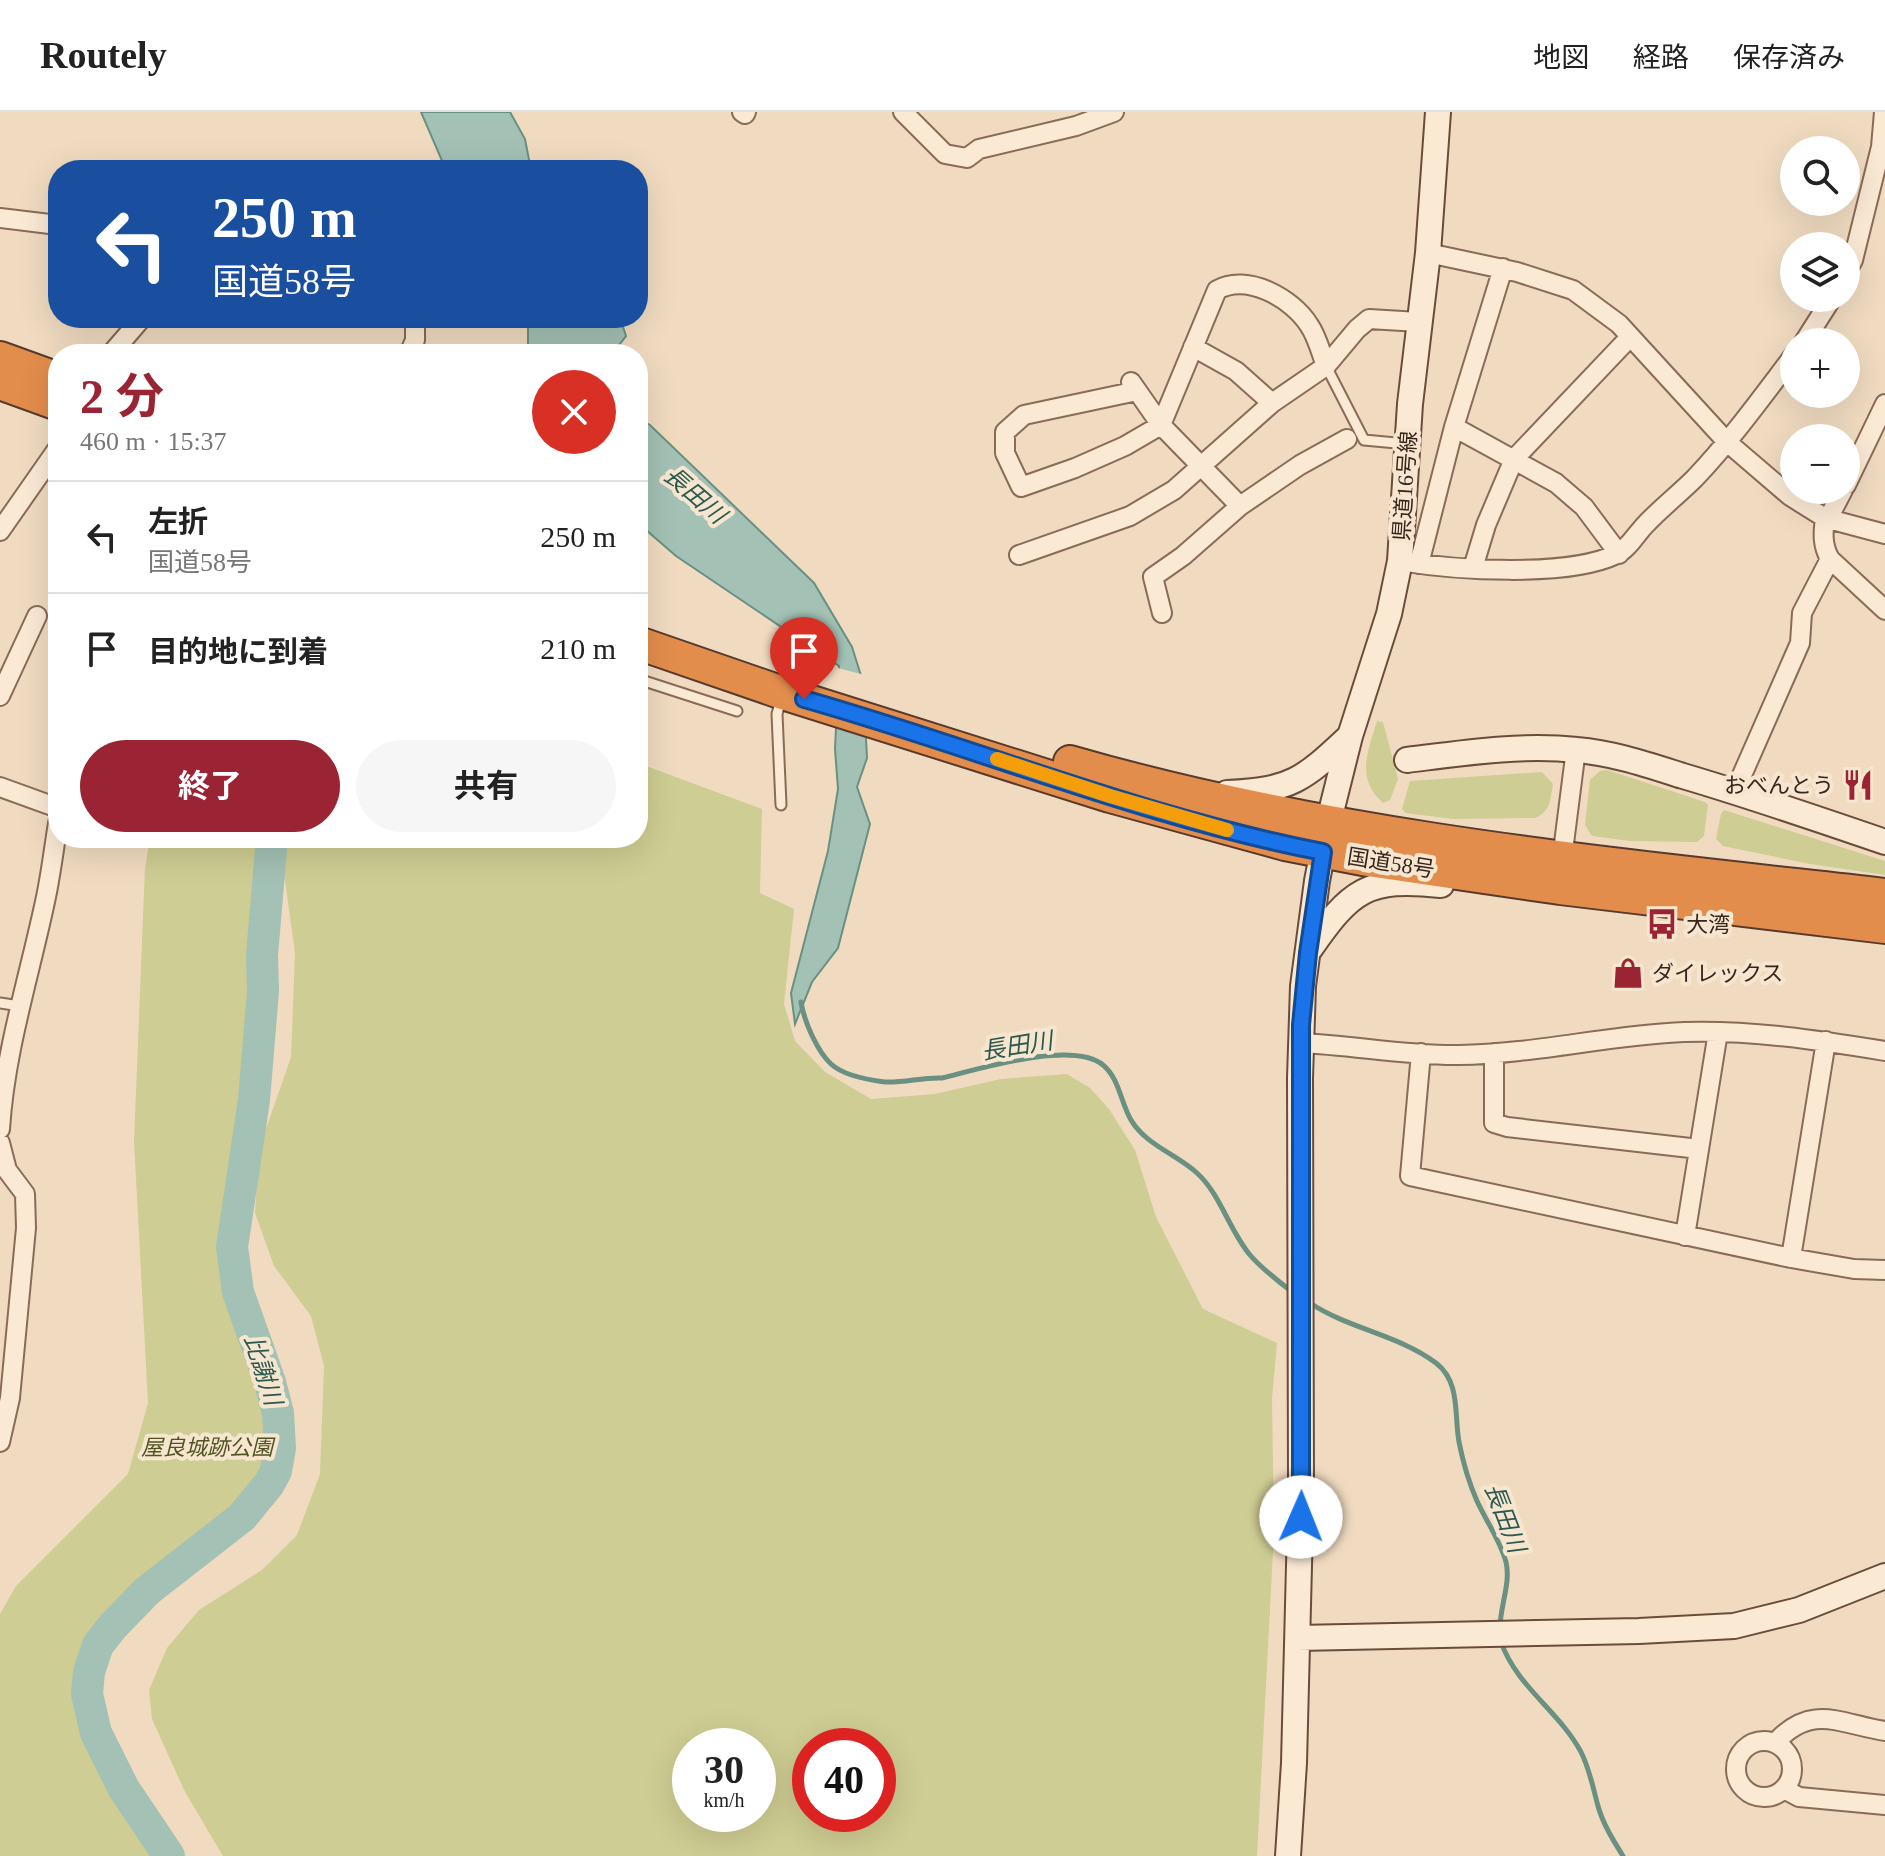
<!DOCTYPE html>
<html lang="ja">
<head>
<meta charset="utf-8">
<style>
  :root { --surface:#fff; --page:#f6f6f6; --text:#222; --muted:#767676; --line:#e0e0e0; --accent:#9b2434 }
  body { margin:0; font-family:"Times New Roman","Noto Sans JP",serif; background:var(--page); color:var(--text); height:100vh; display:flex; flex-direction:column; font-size:30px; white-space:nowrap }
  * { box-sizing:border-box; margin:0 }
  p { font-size:26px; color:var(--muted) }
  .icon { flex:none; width:44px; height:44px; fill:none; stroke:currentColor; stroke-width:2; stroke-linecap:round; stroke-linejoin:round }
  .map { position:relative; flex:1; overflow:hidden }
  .side { position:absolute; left:48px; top:232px; width:600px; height:504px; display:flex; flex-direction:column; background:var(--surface); border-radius:32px; box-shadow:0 8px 32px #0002 }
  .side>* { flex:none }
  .top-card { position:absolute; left:48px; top:48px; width:600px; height:168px; border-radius:32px; box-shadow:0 8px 32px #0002; background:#1a4fa0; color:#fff; overflow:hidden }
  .controls { position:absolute; left:1780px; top:24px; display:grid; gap:16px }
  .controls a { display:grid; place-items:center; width:80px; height:80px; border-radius:50%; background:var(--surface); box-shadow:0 8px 32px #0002; font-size:40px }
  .speed { position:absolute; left:672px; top:1616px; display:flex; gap:16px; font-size:40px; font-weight:700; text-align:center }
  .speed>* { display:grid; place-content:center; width:104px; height:104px; border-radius:50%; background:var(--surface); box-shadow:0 8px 32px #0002; line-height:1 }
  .speed small { font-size:20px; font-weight:400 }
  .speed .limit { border:12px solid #d22; background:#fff; color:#111 }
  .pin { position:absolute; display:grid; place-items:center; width:68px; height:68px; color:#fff; margin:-82px -34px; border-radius:50% 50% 50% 0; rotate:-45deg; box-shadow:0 0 8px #0007 }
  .pin .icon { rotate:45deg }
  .me { position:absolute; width:88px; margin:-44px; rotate:1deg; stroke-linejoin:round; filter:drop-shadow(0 0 6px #0008) }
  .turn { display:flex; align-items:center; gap:28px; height:168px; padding:0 32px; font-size:36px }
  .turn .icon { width:104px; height:104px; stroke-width:2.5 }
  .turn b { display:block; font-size:56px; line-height:68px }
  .round { display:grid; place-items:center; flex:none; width:84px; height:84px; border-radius:42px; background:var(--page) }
  .summary { display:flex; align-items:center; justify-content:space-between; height:136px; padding:0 32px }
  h1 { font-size:48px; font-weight:700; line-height:60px; color:var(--accent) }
  .action { display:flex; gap:16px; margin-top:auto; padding:16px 32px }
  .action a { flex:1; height:92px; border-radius:48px; background:var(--accent); color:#fff; font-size:32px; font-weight:700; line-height:92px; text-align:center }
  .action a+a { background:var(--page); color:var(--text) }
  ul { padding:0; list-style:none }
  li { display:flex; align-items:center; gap:24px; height:112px; padding:0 32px; border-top:2px solid var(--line) }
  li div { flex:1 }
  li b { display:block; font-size:30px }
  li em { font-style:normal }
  header { display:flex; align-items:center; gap:48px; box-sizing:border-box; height:112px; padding:0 40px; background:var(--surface); border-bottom:2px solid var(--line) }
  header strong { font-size:38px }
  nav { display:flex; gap:44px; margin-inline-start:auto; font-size:28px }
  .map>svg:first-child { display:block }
  .green { fill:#cecd93; fill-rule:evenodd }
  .water { fill:#a3c1b4; stroke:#6a9081; stroke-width:2 }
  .pier { fill:#f0dbc0 }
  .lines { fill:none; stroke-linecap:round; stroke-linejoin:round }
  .stream { stroke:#6a9081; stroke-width:5 }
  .river { stroke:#a3c1b4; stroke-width:32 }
  .lane-casing { stroke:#896b57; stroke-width:13 }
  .street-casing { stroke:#896b57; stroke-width:22 }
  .secondary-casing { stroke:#6b4c3a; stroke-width:28 }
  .highway-casing { stroke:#573a2c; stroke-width:36 }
  .lane { stroke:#fae9d3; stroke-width:9 }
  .street { stroke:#fae9d3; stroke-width:18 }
  .secondary { stroke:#fae9d3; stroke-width:24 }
  .highway { stroke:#e38d4c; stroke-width:32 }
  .route-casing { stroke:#114b97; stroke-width:20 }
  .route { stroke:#1a73e8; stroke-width:14 }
  .slow { stroke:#f59e0b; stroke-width:14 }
  .labels { text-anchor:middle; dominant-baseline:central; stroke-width:8; stroke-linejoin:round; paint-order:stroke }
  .street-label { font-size:22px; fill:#38261c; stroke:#f7e6cf }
  .poi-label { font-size:22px; fill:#38261c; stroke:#f7e6cf; text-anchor:start }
  .park-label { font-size:22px; font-style:italic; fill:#4f5522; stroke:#f7e6cf }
  .water-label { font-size:24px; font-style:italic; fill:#2b5950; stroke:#f7e6cf }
</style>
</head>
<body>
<header>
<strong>Routely</strong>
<nav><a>地図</a><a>経路</a><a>保存済み</a></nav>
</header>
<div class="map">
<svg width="1885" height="1744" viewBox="0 0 1885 1744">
  <rect width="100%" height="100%" fill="#f0dbc0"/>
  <path class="green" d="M 1377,609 L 1383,610 L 1398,667 L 1390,688 L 1383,691 C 1355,666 1368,640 1377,609 Z
    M 638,651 L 762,697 L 760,781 L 794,797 L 784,892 L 795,929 L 825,960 L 871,987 L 935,982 L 1001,967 L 1067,962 L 1090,976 L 1109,997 L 1135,1038 L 1156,1105 L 1203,1197 L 1277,1231 L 1272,1286 L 1274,1420 L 1257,1744 L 223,1744 L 184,1678 L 152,1607 L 149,1578 L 167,1536 L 199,1498 L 262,1458 L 297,1423 L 320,1362 L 324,1254 L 311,1204 L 274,1154 L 255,1101 L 259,1037 L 291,945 L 295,841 L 284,761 L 282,726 L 638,726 ZM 690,1634 L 758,1634 L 758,1702 L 690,1702 ZM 810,1634 L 878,1634 L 878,1702 L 810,1702 Z
    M 1607,658 L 1705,690 L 1708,693 L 1704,724 L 1697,730 L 1630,729 L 1592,724 L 1585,713 L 1590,668 L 1600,659 Z
    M 1542,660 L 1553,672 C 1550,688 1551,699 1535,706 L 1453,707 L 1406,701 L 1402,697 L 1410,669 Z
    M 1724,698 L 1885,749 L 1885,763 L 1810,752 L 1723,734 L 1716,727 L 1721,702 Z
    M 150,726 L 273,726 L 263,879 L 249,1016 L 233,1121 L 238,1180 L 278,1301 L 276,1359 L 255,1390 L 135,1491 L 98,1533 L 87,1582 L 114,1657 L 170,1744 L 0,1744 L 0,1502 L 16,1474 L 128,1362 L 148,1291 L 134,1029 L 145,756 Z"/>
  <path class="water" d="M 421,0 L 510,0 L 525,27 L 531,58 L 446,58 Z
    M 528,206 L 620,206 L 626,224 L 612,242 L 528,242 Z
    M 638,306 L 650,313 L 814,471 L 852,535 L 863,570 L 867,646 L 857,675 L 870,712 L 838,836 L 812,870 L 795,912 L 791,881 L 828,739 L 838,677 L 835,637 L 839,554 L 676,444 L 638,411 Z"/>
  <path class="pier" d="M 834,555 L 865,563 L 870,624 L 832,613 Z"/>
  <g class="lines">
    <path class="stream" d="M 801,890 C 804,909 817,939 831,952 C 844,964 869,968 885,970 C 904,971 923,965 942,966 C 979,957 1072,928 1103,953 C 1119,966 1121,991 1131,1008 C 1146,1033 1176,1042 1197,1061 C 1221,1083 1229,1118 1250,1143 C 1261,1156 1278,1169 1291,1179
      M 1310,1191 C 1349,1217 1399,1223 1436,1251 C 1461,1270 1454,1304 1459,1330 C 1463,1350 1469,1371 1477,1389 C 1486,1409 1500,1428 1506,1450 C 1511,1471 1500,1494 1500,1516
      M 1501,1530 C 1517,1575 1559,1599 1581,1640 C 1590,1658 1593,1676 1598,1694 C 1603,1712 1613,1728 1623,1744"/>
    <path class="river" d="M 169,1744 L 124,1677 L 96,1621 L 87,1582 L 89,1560 L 98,1533 L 113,1514 L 147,1479 L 242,1405 L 269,1372 L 276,1359 L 280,1336 L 278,1301 L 270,1270 L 238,1180 L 232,1135 L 254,988 L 263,879 L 262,843 L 272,726"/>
    <defs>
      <path id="lane" d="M 1326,254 L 1364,328 L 1407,332
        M 638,567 L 737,599
        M 781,693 L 777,602 L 789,559
        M 0,891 L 20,894"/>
      <path id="street" d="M 742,0 L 745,2 L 746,0
        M 903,0 L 945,42 L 967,46 L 979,37 L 1076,14 L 1114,0
        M 0,106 L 58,113
        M 1428,141 L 1517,160 L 1573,178 L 1619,212 L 1727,330 L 1790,384 L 1825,406 L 1885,422
        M 1846,161 L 1853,148 L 1881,35 L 1884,0
        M 1804,230 L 1832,186
        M 1193,235 L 1236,259 L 1272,291
        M 111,242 L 142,206
        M 409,242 L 415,228 L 415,206
        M 1131,270 L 1161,313 L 1240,394 L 1300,353 L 1347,327
        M 1137,279 L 1024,303 L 1005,320 L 1005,341 L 1021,375 L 1075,356 L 1125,334 L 1161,313 L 1217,178 C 1247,161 1292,186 1309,213 C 1317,224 1321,241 1326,254
        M 1454,315 L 1556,371 L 1584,395 L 1619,442
        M 1846,373 L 1885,292
        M 1825,406 C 1823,421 1822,433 1830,447 L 1885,498
        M 1828,407 L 1843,378
        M 0,419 L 58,336
        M 1019,443 L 1130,404 L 1174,378 L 1272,291 L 1326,254 L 1357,217 L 1369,207 L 1419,210
        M 1400,449 C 1454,458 1567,466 1617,442 C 1628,437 1637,421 1646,412 C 1661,396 1679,382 1695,366 C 1731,328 1762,285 1794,243
        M 1419,452 L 1454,315 L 1503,156
        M 1473,456 L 1486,413 L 1514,347 L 1630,225
        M 1162,501 L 1153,465 L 1183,444 L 1240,394
        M 0,584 L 37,504
        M 0,675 L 58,696
        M 1735,679 L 1800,531 L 1802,501 L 1830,447
        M 1562,747 L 1576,637
        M 1300,931 C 1353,933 1406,944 1459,943 C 1535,942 1609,923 1684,920 C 1752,918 1818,928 1885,939
        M 1421,941 L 1410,1064 L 1791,1146 L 1854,1157 L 1885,1158
        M 1494,941 L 1494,1011 L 1507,1015 L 1699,1037
        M 0,1017 C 5,938 30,862 46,785 C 51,761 54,736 58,711
        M 0,1031 L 7,1058 L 25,1082 L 26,1116 L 10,1286 L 0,1330
        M 1685,1124 L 1718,920
        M 1791,1146 L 1826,929
        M1736 1657a28 28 0 1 1 56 0a28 28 0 1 1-56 0Z
        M 1776,1630 C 1812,1591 1840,1612 1885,1619
        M 1784,1677 L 1799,1685 L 1885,1693"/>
      <path id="secondary" d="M 1407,648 C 1463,641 1521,632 1577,638 C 1613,641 1648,653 1683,664 C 1751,684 1818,707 1885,730
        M 1227,681 C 1292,678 1303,668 1350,624
        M 1310,837 C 1351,778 1367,765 1441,773
        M 1298,1526 L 1639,1519 L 1734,1514 L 1799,1498 L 1885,1464
        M 1288,1744 L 1294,1651 L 1301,1375 L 1300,966 L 1303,874 L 1317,769 L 1328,712 L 1350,624 L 1389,502 L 1400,449 L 1410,292 L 1428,141 L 1438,0"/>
      <path id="highway" d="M 0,246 L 58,267
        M 0,271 L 58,292
        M 638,531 L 783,581 L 1110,684 L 1285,732 L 1368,748 L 1560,776 L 1885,815
        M 1070,650 C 1336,727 1611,752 1885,783"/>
    </defs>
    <use href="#lane" class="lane-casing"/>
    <use href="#street" class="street-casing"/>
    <use href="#secondary" class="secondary-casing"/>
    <use href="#highway" class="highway-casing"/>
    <use href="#lane" class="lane"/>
    <use href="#street" class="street"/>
    <use href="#secondary" class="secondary"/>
    <use href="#highway" class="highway"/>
  </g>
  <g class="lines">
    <defs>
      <path id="route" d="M 804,587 C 977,636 1146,706 1323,740 L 1308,841 L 1301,913 L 1301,1405"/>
    </defs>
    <use href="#route" class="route-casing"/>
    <use href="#route" class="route"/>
    <path class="slow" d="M 997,647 L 1110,684 L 1227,718"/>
  </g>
  <defs>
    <symbol id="restaurant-bare" viewBox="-9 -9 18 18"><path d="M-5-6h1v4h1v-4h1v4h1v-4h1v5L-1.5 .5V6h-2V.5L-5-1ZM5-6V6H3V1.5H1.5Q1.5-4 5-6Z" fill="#9b2434" stroke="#f7e6cf" stroke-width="2.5" paint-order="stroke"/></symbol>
    <symbol id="bus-bare" viewBox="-9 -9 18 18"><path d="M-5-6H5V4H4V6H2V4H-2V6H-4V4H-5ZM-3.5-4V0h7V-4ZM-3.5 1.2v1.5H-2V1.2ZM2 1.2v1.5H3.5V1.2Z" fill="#9b2434" stroke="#f7e6cf" stroke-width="2.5" paint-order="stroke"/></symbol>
    <symbol id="shop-bare" viewBox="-9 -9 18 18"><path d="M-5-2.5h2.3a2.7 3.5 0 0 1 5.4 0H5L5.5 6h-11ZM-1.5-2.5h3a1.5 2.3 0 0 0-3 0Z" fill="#9b2434" stroke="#f7e6cf" stroke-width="2.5" paint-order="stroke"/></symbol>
  </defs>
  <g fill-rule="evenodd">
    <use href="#restaurant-bare" x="1836" y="651" width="44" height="44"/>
    <use href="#bus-bare" x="1640" y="790" width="44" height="44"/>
    <use href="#shop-bare" x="1606" y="839" width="44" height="44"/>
  </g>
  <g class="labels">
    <g class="street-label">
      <text transform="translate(1405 374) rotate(-86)">県道16号線</text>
      <text transform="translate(1391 751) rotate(9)">国道58号</text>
    </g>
    <g class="poi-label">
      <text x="1834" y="673" text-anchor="end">おべんとう</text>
      <text x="1686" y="812">大湾</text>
      <text x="1652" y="861">ダイレックス</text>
    </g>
    <g class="park-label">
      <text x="207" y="1335">屋良城跡公園</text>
    </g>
    <g class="water-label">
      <text transform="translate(695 383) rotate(41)">長田川</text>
      <text transform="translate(1017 934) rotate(-9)">長田川</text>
      <text transform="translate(263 1258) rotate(72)">比謝川</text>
      <text transform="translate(1505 1406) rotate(69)">長田川</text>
    </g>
  </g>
</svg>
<div class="controls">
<a><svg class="icon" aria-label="search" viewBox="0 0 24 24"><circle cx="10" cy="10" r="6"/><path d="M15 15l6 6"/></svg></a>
<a><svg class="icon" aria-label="layers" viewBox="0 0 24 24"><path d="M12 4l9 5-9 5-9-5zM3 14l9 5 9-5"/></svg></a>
<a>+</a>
<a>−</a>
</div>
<div class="speed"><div>30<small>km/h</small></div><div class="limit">40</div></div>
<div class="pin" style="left:804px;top:587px;background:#d93025"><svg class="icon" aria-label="arrive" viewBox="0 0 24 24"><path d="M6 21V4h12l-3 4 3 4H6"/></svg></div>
<svg class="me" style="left:1301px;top:1405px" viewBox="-20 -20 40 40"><circle r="19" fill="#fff"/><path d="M0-13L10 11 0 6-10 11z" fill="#1a73e8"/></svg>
<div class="top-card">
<div class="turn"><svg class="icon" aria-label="left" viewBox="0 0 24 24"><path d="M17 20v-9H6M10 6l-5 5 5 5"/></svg><div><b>250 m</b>国道58号</div></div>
</div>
<section class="side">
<div class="summary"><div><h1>2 分</h1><p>460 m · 15:37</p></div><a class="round" style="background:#d93025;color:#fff"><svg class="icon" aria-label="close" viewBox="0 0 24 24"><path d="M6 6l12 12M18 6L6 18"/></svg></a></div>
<ul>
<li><svg class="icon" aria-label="left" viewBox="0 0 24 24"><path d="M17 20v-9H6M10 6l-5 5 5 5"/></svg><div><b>左折</b><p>国道58号</p></div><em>250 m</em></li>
<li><svg class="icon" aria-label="arrive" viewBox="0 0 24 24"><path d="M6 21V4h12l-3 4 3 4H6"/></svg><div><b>目的地に到着</b></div><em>210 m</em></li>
</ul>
<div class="action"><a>終了</a><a>共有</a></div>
</section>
</div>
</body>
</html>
